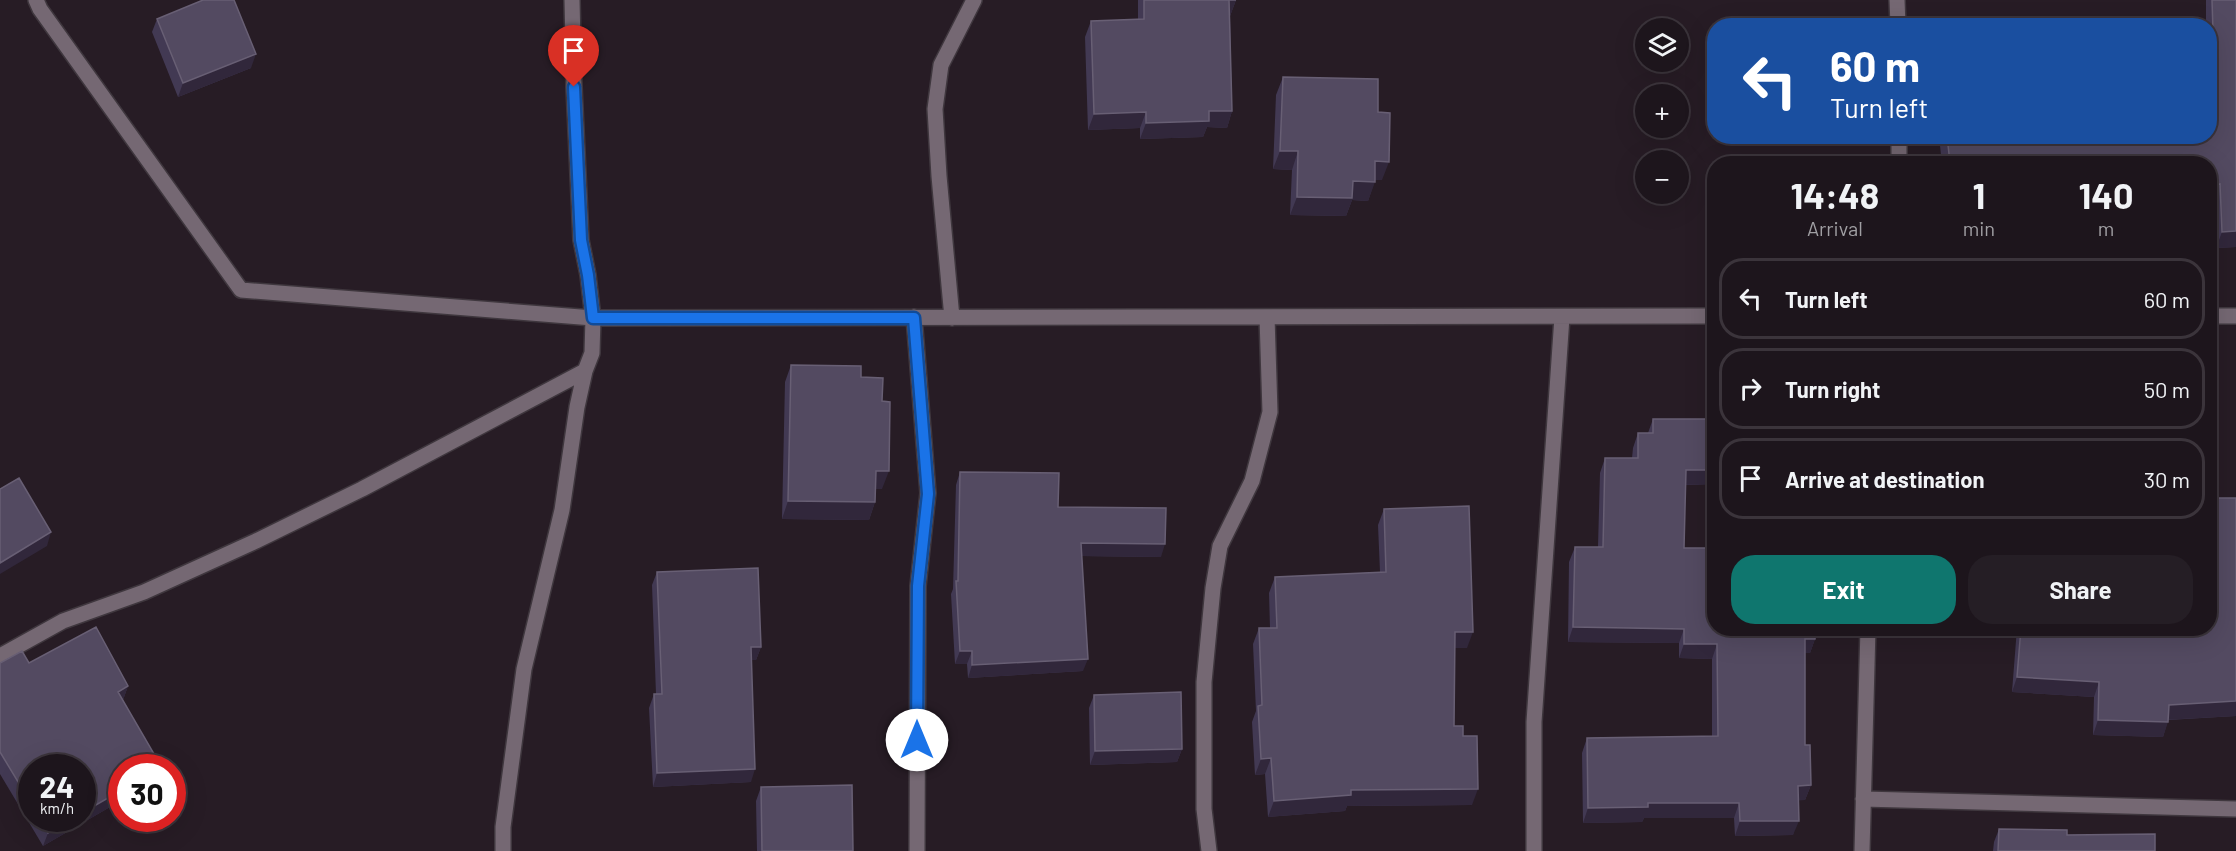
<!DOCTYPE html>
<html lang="en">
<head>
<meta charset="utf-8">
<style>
  :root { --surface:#1d151c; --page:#251e25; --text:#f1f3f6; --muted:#a09fa3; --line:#3b343b; --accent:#0f766e }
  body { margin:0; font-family:Barlow,sans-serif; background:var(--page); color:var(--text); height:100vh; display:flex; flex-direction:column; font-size:22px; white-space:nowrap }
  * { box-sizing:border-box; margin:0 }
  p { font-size:20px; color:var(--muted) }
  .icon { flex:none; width:33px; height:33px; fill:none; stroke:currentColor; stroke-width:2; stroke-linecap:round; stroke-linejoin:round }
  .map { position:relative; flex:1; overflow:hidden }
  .details { position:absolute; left:1707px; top:156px; width:510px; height:480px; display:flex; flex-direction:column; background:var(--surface); border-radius:24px; box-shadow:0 6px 24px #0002,0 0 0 2px var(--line) }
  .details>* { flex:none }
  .guide { position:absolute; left:1707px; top:18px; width:510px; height:126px; border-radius:24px; box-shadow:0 6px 24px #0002,0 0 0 2px var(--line); background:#1a4fa0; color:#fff; overflow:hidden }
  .tools { position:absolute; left:1635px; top:18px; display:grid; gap:12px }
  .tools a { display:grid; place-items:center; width:54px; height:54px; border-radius:50%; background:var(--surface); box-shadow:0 6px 24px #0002,0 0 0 2px var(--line); font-size:30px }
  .speed { position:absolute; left:18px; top:754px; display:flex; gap:12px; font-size:30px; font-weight:700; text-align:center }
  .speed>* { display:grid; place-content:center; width:78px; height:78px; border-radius:50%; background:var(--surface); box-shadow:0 6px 24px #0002,0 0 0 2px var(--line); line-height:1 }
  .speed small { font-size:15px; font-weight:400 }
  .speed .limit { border:9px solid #d22; background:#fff; color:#111 }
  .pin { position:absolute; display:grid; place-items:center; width:51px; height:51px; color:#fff; margin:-62px -26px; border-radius:50% 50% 50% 0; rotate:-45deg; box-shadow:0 0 6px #0007 }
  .pin .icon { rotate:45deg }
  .me { position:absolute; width:66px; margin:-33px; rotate:0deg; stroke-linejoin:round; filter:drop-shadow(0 0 4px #0008) }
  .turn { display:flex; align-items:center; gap:21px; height:126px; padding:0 24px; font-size:27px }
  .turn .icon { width:78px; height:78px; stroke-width:2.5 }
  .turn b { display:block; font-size:42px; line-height:51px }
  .eta { display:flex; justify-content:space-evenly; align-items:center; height:102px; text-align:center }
  .eta b { font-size:36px; font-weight:700; line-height:42px }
  .button { display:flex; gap:12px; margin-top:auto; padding:12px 24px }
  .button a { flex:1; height:69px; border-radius:24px; background:var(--accent); color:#fff; font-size:24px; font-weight:700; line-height:69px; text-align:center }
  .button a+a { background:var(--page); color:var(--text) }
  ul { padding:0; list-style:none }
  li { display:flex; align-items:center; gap:18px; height:81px; margin:0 12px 9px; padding:0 12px; border:3px solid var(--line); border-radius:24px }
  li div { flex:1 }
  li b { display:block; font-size:22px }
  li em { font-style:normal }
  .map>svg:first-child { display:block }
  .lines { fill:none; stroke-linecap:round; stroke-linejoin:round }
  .street-casing { stroke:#3f373e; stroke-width:18 }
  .street { stroke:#756873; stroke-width:15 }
  .wall { fill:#423953; fill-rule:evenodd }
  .shaded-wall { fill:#31273b }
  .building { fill:#534a61; stroke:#685f74; stroke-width:1.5 }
  .route-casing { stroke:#114b97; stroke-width:15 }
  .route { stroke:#1a73e8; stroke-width:10 }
</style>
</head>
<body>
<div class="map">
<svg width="2236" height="851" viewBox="0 0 2236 851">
  <rect width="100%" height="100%" fill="#271c25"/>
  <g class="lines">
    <defs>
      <path id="street" d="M 36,0 L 40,9 L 241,290 L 593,318 L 1714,316
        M 1897,0 L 1898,26
        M 1899,136 L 1899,164
        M 2210,316 L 2236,316
        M 914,317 L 928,493 L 918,586 L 917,851
        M 952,318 L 939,176 L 935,109 L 941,65 L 974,0
        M 0,656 L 63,621 L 144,592 L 256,541 L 362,489 L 585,371
        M 1863,799 L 2236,809
        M 503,851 L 503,827 L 524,669 L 562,510 L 577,407 L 585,371 L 592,353 L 593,318 L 588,275 L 581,240 L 574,87 L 572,0
        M 1209,851 L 1204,809 L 1204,682 L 1213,588 L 1220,546 L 1252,481 L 1270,412 L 1267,317
        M 1534,851 L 1534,722 L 1562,317
        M 1862,851 L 1868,628"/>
    </defs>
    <use href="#street" class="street-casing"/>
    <use href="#street" class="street"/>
  </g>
  <path class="wall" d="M 1138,0 L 1236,0 L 1230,16 L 1232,111 L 1227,128 L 1207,127 L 1203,137 L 1140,139 L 1140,128 L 1088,130 L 1085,37 L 1091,21 L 1138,19 Z
    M 2206,0 L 2236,0 L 2236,247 L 2216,248 L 2214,200 L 2210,164 L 1942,164 L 1939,136 L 2210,136 L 2210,26 L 2206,26 Z
    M 157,19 L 251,68 L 178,97 L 152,32 Z
    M 1283,77 L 1378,112 L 1382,180 L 1375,180 L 1368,201 L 1352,200 L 1346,216 L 1290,215 L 1292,170 L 1273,169 L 1276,95 Z
    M 791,365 L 861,377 L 882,489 L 876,489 L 875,502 L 869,520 L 782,519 L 785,382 Z
    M 1653,419 L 1714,419 L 1714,484 L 1685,485 L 1684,548 L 1709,570 L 1815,639 L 1810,653 L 1805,653 L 1805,745 L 1811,785 L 1805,800 L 1799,800 L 1793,835 L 1735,836 L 1734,818 L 1644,818 L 1642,822 L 1583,823 L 1582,753 L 1587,738 L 1712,736 L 1712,659 L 1679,658 L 1679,643 L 1568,642 L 1569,562 L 1575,547 L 1598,547 L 1600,473 L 1605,458 L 1632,458 L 1633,448 L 1638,433 L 1648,433 Z
    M 960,472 L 1058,507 L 1161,557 L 1082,556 L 1083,671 L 968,678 L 967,664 L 955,664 L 951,594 L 953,589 L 956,485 Z
    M 1384,509 L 1467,648 L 1455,648 L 1454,726 L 1463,736 L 1472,805 L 1347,806 L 1345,811 L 1268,817 L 1265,774 L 1255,775 L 1252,722 L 1256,711 L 1253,644 L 1259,628 L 1270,628 L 1269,593 L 1275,577 L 1380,572 L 1378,525 Z
    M 657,572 L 761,647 L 756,660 L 752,660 L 751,782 L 653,787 L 649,708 L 654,694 L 656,694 L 652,585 Z
    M 96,627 L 128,686 L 123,700 L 161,766 L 161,768 L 122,768 L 122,800 L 43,846 L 0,774 L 0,663 L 22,651 L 29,663 ZM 32,768 L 82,768 L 82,819 L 32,819 Z
    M 2017,628 L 2210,628 L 2236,716 L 2168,720 L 2163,737 L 2093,735 L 2094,697 L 2012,692 Z
    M 1094,695 L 1182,749 L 1177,762 L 1090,765 L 1089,708 Z
    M 761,787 L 853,851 L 757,851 L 756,801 Z
    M 1999,829 L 2067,835 L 2155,851 L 1993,851 L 1994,842 Z"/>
  <path class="shaded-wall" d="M 1229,0 L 1236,0 L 1230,16 Z
    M 256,54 L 251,68 L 178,97 L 183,83 Z
    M 1209,111 L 1232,111 L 1227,128 L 1207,127 L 1203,137 L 1140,139 L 1146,123 Z
    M 1146,112 L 1140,128 L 1088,130 L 1094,114 Z
    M 1280,151 L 1298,151 L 1292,170 L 1273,169 Z
    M 1967,156 L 1964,164 L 1950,164 Z
    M 1375,161 L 1389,162 L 1382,180 L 1368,180 Z
    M 1353,181 L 1375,182 L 1368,201 L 1352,200 L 1346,216 L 1290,215 L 1297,197 Z
    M 2220,184 L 2214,200 L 2210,201 L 2210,186 Z
    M 2236,231 L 2236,247 L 2216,248 L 2222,232 Z
    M 1686,470 L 1714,470 L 1714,484 L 1680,485 Z
    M 876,471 L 889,471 L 882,489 L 870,489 Z
    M 788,501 L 875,502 L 869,520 L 782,519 Z
    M 51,532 L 47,546 L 0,574 L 0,563 Z
    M 1081,543 L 1165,544 L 1161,557 L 1077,556 Z
    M 1573,627 L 1684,629 L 1679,643 L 1568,642 Z
    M 1455,632 L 1473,632 L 1467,648 L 1449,648 Z
    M 1805,639 L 1815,639 L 1810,653 L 1800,653 Z
    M 1684,644 L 1717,644 L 1712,659 L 1679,658 Z
    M 751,647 L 761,647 L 756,660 L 746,660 Z
    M 960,651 L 972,651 L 967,664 L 955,664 Z
    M 1088,659 L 1083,671 L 968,678 L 972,665 Z
    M 2017,677 L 2099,682 L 2094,697 L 2012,692 Z
    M 128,686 L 123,700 L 118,692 Z
    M 2236,701 L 2236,716 L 2163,720 L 2169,705 Z
    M 2098,720 L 2168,722 L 2163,737 L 2093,735 Z
    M 1182,749 L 1177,762 L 1090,765 L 1095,751 Z
    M 1271,758 L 1265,774 L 1255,775 L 1261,759 Z
    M 755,769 L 751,782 L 653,787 L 657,773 Z
    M 1811,785 L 1805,800 L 1793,801 L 1798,786 Z
    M 1478,789 L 1472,805 L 1347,806 L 1345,811 L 1268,817 L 1274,801 L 1351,790 Z
    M 122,790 L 122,800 L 43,846 L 48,833 L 71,819 L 82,819 L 82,813 Z
    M 1648,803 L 1739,803 L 1734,818 L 1644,818 L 1642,822 L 1583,823 L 1588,808 Z
    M 1740,821 L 1799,821 L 1793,835 L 1735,836 Z"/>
  <path class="building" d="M 203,0 L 234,0 L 256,54 L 183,83 L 157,19 Z
    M 1144,0 L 1236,0 L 1229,0 L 1232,111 L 1209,111 L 1209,121 L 1146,123 L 1146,112 L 1094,114 L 1091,21 L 1144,19 Z
    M 2212,0 L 2236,0 L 2236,231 L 2222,232 L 2220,184 L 2210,186 L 2210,164 L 1970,164 L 1967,156 L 1950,163 L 1947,136 L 2210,136 L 2210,64 L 2214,63 Z
    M 1283,77 L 1378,79 L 1378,112 L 1390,113 L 1389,162 L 1375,161 L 1375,182 L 1353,181 L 1352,198 L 1297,197 L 1298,151 L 1280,151 Z
    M 791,365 L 861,366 L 861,377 L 883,378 L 882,401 L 890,402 L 889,471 L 876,471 L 875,502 L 788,501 Z
    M 1653,419 L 1714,419 L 1714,470 L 1686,470 L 1684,548 L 1710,548 L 1709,570 L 1714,570 L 1714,628 L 1816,628 L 1815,639 L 1805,639 L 1805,745 L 1810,745 L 1811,785 L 1798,786 L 1799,821 L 1740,821 L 1739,803 L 1648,803 L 1648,807 L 1588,808 L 1587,738 L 1718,736 L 1717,644 L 1684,644 L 1684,629 L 1573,627 L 1575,547 L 1603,547 L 1605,458 L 1638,458 L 1638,433 L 1653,433 Z
    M 960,472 L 1059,473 L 1058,507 L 1166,508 L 1165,544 L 1081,543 L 1088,659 L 972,665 L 972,651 L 960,651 L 956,581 L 958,581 Z
    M 19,478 L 51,532 L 0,563 L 0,489 Z
    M 2210,498 L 2236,498 L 2236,701 L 2169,705 L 2168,722 L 2098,720 L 2099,682 L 2017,677 L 2021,628 L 2210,628 Z
    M 1469,506 L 1473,632 L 1455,632 L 1454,726 L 1463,726 L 1463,736 L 1477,736 L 1478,789 L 1351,790 L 1351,795 L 1274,801 L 1271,758 L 1261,759 L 1258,706 L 1262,705 L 1259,628 L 1277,628 L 1275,577 L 1386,572 L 1384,509 Z
    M 758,568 L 761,647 L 751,647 L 755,769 L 657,773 L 654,694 L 662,694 L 657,572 Z
    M 96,627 L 128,686 L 118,692 L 161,766 L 159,768 L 122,768 L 122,790 L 82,813 L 82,768 L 32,768 L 32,805 L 0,752 L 0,663 L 22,651 L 29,663 Z
    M 1181,692 L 1182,749 L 1095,751 L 1094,695 Z
    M 852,785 L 853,851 L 762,851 L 761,787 Z
    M 40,819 L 71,819 L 48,833 Z
    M 1999,829 L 2067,830 L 2067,835 L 2155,834 L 2155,851 L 1998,851 Z"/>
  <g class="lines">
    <defs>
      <path id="route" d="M 574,87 L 581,240 L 588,275 L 593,318 L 914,318 L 928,494 L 918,586 L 917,740"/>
    </defs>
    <use href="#route" class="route-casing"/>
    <use href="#route" class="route"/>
  </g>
</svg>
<div class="tools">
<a><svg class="icon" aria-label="layers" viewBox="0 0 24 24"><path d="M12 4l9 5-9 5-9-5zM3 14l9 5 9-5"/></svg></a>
<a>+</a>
<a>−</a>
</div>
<div class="speed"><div>24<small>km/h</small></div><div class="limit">30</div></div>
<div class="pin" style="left:574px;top:87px;background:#d93025"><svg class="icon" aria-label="arrive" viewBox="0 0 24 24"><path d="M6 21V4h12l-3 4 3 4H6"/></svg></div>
<svg class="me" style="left:917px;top:740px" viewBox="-20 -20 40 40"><circle r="19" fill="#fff"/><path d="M0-13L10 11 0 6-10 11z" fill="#1a73e8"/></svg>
<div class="guide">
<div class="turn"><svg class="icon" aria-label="left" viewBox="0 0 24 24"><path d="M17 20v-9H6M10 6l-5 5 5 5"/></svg><div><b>60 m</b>Turn left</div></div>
</div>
<section class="details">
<div class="eta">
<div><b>14:48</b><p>Arrival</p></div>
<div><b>1</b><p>min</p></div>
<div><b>140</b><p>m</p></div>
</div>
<ul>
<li><svg class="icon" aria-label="left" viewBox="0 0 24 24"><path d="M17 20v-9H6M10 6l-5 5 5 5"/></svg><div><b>Turn left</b></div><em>60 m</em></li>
<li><svg class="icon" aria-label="right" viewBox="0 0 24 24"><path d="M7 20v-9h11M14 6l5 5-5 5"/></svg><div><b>Turn right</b></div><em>50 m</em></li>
<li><svg class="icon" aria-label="arrive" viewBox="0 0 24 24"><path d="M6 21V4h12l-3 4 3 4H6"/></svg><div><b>Arrive at destination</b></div><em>30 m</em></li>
</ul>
<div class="button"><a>Exit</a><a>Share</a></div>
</section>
</div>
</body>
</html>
